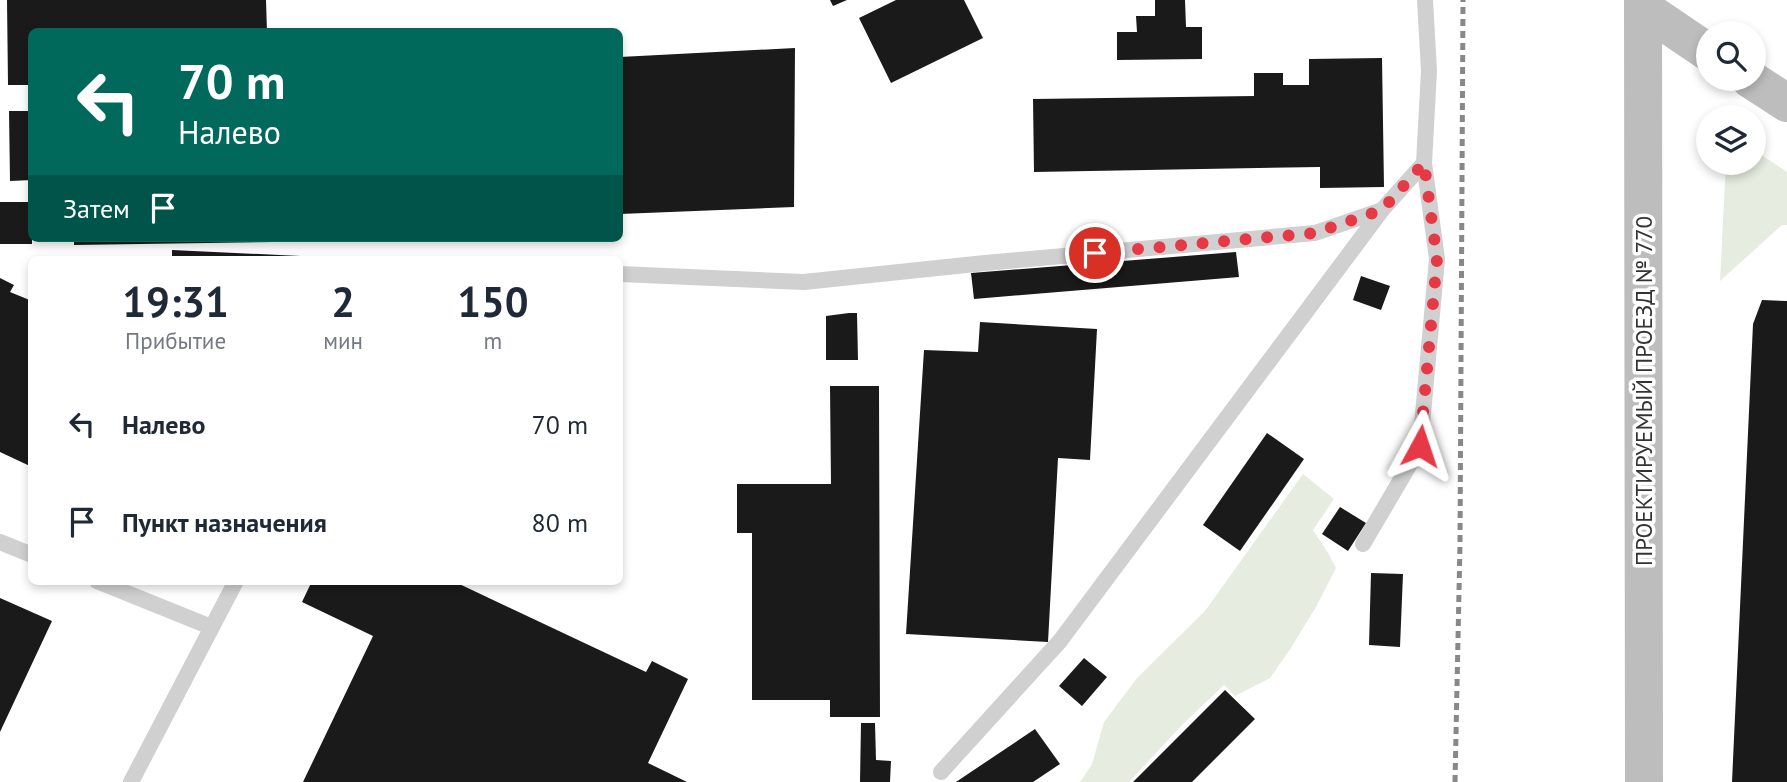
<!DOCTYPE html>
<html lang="ru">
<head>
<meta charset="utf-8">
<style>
  :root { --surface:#fff; --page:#f2f2f3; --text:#1f2937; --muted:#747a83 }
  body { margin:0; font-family:"PT Sans",sans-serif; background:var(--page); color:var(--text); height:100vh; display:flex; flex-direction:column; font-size:26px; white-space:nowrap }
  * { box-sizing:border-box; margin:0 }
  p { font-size:23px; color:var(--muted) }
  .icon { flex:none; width:38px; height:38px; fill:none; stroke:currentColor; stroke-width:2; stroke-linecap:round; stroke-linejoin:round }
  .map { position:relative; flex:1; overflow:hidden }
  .side { position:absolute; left:28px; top:256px; width:595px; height:329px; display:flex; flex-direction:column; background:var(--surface); border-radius:10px; box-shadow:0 4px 10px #0003 }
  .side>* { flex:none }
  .top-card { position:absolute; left:28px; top:28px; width:595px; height:214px; border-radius:10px; box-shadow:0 4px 10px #0003; background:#00695c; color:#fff; overflow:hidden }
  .buttons { position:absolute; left:1696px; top:21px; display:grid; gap:14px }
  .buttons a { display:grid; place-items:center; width:70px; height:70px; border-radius:50%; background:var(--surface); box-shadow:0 4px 10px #0003; font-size:35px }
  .pin { position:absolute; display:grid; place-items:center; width:60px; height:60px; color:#fff; margin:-30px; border:4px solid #fff; border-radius:50%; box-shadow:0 2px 7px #0007 }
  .me { position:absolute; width:77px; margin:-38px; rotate:5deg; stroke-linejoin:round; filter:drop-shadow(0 0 5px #0008) }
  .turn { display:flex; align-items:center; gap:24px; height:147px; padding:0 35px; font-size:32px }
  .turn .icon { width:91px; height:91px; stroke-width:2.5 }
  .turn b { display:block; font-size:49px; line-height:60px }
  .then { display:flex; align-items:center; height:66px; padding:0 35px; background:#0003; gap:14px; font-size:26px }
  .eta { display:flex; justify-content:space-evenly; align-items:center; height:119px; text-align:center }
  .eta b { font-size:42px; font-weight:600; line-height:49px }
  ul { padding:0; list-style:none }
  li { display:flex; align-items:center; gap:21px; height:98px; padding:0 35px }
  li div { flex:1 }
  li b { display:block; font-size:26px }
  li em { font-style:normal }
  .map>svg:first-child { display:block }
  .green { fill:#e6ecdf }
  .building { fill:#1a1a1a }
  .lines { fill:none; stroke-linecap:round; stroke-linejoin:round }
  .lane { stroke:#d0d0d0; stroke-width:16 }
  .secondary { stroke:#bdbdbd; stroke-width:38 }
  .rail { stroke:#888; stroke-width:5; stroke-dasharray:7 5; stroke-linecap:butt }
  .route { stroke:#e63946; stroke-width:12; stroke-dasharray:0 21.6 }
  .labels { text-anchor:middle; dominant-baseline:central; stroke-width:7; stroke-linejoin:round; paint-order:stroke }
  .street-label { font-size:23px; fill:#333; stroke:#fff }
</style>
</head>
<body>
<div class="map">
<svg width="1787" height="782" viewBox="0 0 1787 782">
  <rect width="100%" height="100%" fill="#fff"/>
  <path class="green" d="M 1754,150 L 1787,172 L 1787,225 L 1782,225 L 1720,281 L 1726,163 L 1754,163 Z
    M 1303,474 L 1334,499 L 1313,530 L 1328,553 L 1336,568 L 1316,607 L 1289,651 L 1270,678 L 1235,696 L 1224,685 L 1183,724 L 1129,782 L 1080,782 L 1092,764 L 1104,722 L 1137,678 L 1205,611 Z"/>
  <path class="building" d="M 7,0 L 266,0 L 267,32 L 32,32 L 32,85 L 8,85 Z
    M 830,0 L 847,0 L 833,6 Z
    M 896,0 L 964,0 L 983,38 L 891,83 L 859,18 Z
    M 1155,0 L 1185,0 L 1186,27 L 1202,27 L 1202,59 L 1117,60 L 1117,32 L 1137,32 L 1136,16 L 1155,16 Z
    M 795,48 L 794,207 L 620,214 L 620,57 Z
    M 1382,58 L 1384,187 L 1320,188 L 1320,167 L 1034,172 L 1033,99 L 1254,96 L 1254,73 L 1283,73 L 1283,85 L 1309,85 L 1309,59 Z
    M 9,111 L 32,111 L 32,180 L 10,181 Z
    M 0,202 L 32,202 L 32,244 L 0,244 Z
    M 74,238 L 273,238 L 273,242 L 74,245 Z
    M 172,250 L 322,257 L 322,259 L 172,259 Z
    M 1236,252 L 1239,277 L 974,299 L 971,273 Z
    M 1361,276 L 1390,286 L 1381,310 L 1353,300 Z
    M 0,278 L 14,285 L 10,292 L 32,301 L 32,467 L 0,452 Z
    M 1762,300 L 1787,301 L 1787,782 L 1732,782 L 1753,324 Z
    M 849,313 L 857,313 L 858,360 L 826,360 L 826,316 Z
    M 980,322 L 1097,329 L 1090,460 L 1058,458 L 1048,642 L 906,634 L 924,350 L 978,352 Z
    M 830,386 L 879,386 L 880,717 L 830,717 L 830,700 L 752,700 L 752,533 L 737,533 L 737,484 L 831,484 Z
    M 1267,433 L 1304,459 L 1240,551 L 1203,525 Z
    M 1340,507 L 1366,523 L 1348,551 L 1322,534 Z
    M 1371,573 L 1403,574 L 1400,647 L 1369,645 Z
    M 312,581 L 453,581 L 646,672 L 652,661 L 688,679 L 648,763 L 687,782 L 303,782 L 373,636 L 302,602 Z
    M 0,598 L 52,621 L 0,732 Z
    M 1084,658 L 1107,677 L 1082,706 L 1059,686 Z
    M 1225,690 L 1255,719 L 1192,782 L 1133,782 Z
    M 861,723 L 875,723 L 876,760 L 891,761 L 890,782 L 860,782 Z
    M 1035,729 L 1060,764 L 1033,782 L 956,782 Z"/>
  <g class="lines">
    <path class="lane" d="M 620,274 L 804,282 L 985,263 L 1315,233 L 1382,210 L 1424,163 L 1429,71 L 1425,0
      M 0,542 L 32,555
      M 1363,544 L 1420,447 L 1437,259 L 1424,163
      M 97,581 L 211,627
      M 941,772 L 1060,641 L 1382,210
      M 131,782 L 236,581"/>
    <path class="secondary" d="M 1643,0 L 1644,782
      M 1643,8 L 1708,52
      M 1750,79 L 1787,103"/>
    <path class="rail" d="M 1455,782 L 1460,544 L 1463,0"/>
  </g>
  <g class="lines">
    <path class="route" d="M 1095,253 L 1315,233 L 1382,210 L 1424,163 L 1437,259 L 1420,446"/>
  </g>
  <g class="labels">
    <g class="street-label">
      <text transform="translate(1643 391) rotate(-90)">ПРОЕКТИРУЕМЫЙ ПРОЕЗД № 770</text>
    </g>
  </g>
</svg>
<div class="buttons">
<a><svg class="icon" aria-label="search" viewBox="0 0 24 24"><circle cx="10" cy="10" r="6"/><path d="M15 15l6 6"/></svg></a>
<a><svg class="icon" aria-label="layers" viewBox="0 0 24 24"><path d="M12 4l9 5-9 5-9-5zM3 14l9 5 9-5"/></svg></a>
</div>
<div class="pin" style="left:1095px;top:253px;background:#d93025"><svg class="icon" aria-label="arrive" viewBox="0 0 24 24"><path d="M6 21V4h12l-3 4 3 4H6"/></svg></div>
<svg class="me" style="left:1420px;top:446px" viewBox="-20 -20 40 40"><path d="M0-17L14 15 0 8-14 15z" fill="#e63946" stroke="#fff" stroke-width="4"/></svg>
<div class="top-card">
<div class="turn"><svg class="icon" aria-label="left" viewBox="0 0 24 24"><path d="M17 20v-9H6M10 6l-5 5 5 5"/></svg><div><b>70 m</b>Налево</div></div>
<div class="then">Затем<svg class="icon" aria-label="arrive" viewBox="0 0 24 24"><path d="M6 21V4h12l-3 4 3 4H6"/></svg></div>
</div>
<section class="side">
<div class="eta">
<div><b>19:31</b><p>Прибытие</p></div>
<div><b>2</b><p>мин</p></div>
<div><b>150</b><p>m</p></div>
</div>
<ul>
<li><svg class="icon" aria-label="left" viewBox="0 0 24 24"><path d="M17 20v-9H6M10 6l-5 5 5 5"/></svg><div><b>Налево</b></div><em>70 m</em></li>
<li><svg class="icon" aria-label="arrive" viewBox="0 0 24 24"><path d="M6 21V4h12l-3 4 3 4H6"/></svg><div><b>Пункт назначения</b></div><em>80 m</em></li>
</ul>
</section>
</div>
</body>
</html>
